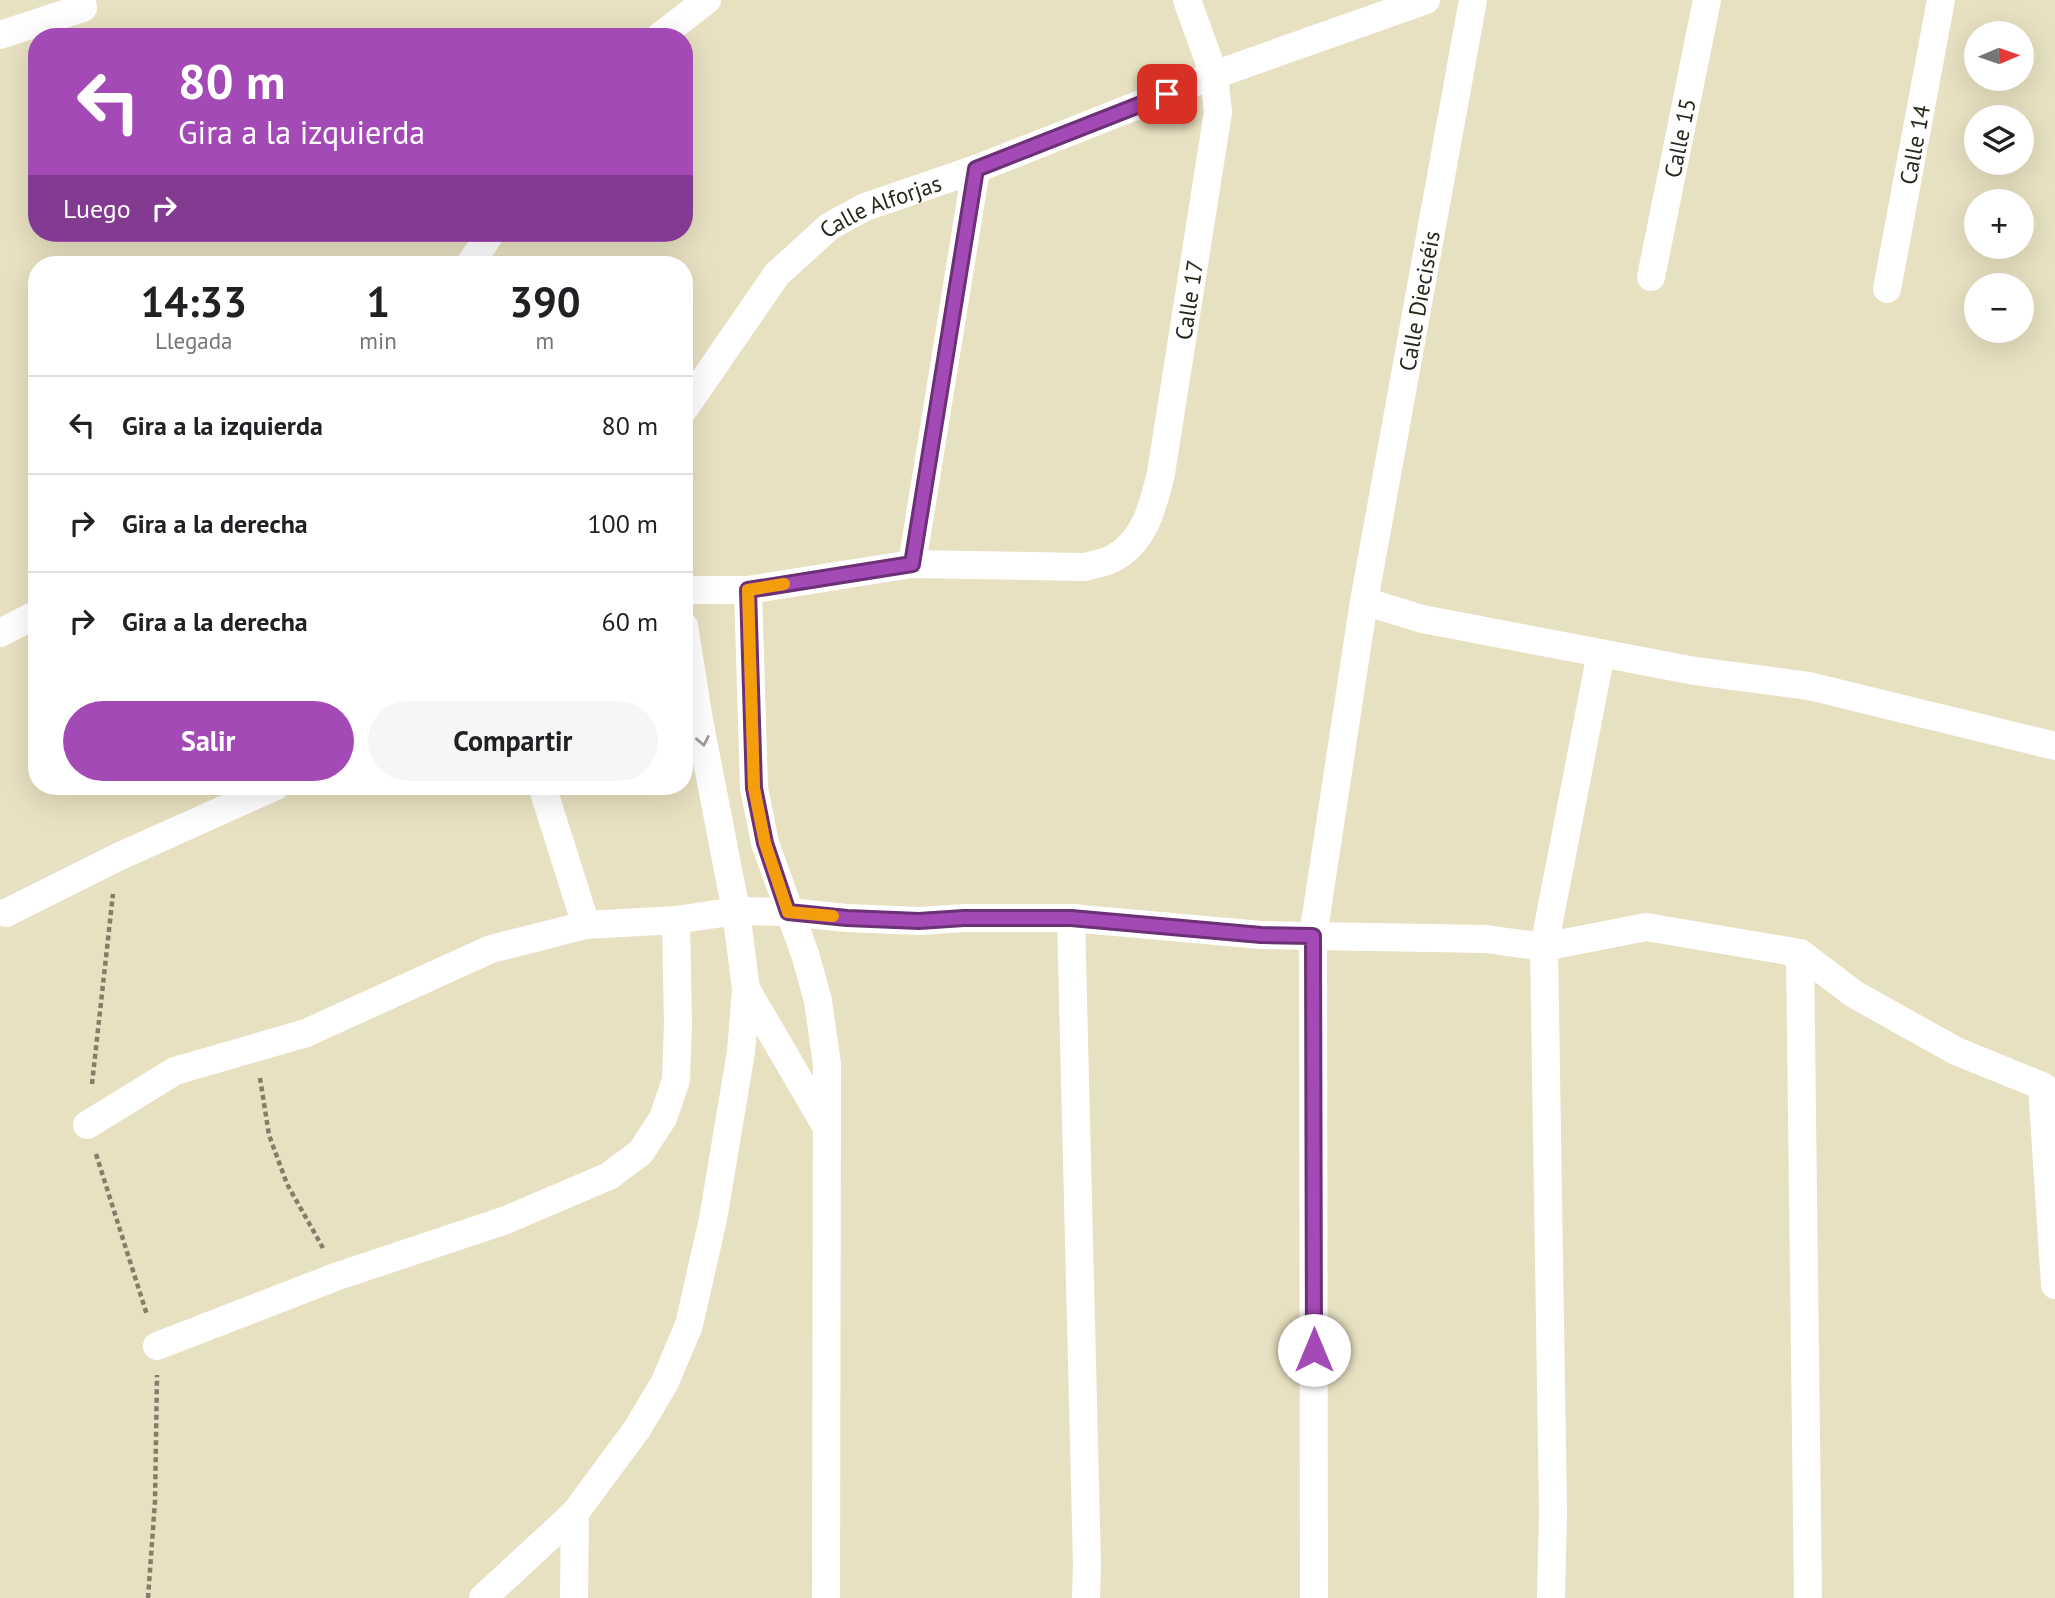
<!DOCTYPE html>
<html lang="es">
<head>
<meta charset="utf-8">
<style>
  :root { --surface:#fff; --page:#f6f6f6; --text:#202124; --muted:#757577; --line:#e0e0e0; --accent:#a44ab6 }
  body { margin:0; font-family:"PT Sans",sans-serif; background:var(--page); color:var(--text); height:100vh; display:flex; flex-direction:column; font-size:26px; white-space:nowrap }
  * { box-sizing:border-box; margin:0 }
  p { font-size:23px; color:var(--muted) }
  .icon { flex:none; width:38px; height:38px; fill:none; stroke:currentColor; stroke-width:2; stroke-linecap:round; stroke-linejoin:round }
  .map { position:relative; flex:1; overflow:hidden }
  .panel { position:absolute; left:28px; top:256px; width:665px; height:539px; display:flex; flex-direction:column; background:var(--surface); border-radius:28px; box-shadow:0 7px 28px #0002 }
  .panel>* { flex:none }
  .hud { position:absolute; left:28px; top:28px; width:665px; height:214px; border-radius:28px; box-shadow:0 7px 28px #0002; background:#a44ab6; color:#fff; overflow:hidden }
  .needle { width:46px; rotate:88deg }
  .buttons { position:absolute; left:1964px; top:21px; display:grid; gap:14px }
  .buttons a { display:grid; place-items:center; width:70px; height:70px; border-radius:50%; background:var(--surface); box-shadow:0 7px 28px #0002; font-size:35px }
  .pin { position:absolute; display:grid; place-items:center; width:60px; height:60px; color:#fff; margin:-30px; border-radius:14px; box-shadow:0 4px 10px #0006 }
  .me { position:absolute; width:77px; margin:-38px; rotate:0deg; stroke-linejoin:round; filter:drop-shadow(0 0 5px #0008) }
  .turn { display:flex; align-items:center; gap:24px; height:147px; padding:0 35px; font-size:32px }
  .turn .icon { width:91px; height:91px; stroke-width:2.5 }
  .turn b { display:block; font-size:49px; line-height:60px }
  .then { display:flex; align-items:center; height:66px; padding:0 35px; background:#0003; gap:14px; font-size:26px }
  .eta { display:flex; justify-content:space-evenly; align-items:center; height:119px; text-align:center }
  .eta b { font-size:42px; font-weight:700; line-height:49px }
  .button { display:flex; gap:14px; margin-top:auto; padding:14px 35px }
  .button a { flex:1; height:80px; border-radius:42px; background:var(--accent); color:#fff; font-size:28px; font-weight:700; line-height:80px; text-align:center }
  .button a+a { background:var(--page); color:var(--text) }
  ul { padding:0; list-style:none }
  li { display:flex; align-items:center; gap:21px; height:98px; padding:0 35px; border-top:2px solid var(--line) }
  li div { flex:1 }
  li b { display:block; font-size:26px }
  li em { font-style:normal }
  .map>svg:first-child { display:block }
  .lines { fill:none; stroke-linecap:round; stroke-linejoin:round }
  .path { stroke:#837e6a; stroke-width:4.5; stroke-dasharray:5 3.5; stroke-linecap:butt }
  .street { stroke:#fff; stroke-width:28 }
  .oneway { stroke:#9f9d98 }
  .route-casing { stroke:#6b3076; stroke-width:18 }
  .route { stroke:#a44ab6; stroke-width:12 }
  .slow { stroke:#f59e0b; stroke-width:12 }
  .labels { text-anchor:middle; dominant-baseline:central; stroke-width:6; stroke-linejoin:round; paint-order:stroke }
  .street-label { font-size:23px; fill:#29261b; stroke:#fff }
</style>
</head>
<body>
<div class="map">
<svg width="2055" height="1598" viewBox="0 0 2055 1598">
  <rect width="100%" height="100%" fill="#e7e0c1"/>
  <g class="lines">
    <path class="path" d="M 260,1078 L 269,1135 L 287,1184 L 323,1248
      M 92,1084 L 113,894
      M 96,1154 L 147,1315
      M 148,1598 L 155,1501 L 157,1375"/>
    <g class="street">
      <path d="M 0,35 L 83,8 L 82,0"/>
      <path d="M 659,37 L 707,0"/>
      <path d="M 470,264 L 491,233"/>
      <path id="s1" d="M 1651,277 L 1707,0"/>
      <path id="s2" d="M 1887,289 L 1941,0"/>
      <path id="s3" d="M 684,409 L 777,274 L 830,226 L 865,207 L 976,169 L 1214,75 L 1426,0"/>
      <path d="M 912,564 L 976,169"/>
      <path id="s4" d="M 684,590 L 748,590 L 912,564 L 1085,567 C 1094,564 1104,563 1112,559 C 1145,542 1153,506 1161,473 L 1218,112 L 1214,75 L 1187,0"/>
      <path d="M 748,590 L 754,788 L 765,843 L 806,957 L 818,1001 L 827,1064 L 826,1598"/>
      <path d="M 1364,601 L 1422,619 L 1695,671 L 1809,686 L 2055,746"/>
      <path d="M 0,633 L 37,614"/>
      <path d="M 542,786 L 586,925"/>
      <path d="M 6,913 L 118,857 L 276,786"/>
      <path d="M 1071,918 L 1087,1565 L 1086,1598"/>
      <path d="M 1800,953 L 1808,1598"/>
      <path d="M 746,989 L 826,1126"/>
      <path d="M 2042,1086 L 2055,1285"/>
      <path d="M 87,1125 L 175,1071 L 306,1033 L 491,949 L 586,925 L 676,920 L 736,911 L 788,912 L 847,918 L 919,921 L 964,918 L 1071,918 L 1261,935 L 1486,939 L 1544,947 L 1646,927 L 1800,953 L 1854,994 L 1956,1051 L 2042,1086 L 2055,1095"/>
      <path d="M 157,1346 L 338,1276 L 506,1220 L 609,1176 L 641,1152 L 663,1118 L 676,1080 L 678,1024 L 676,920"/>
      <path d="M 483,1598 L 575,1513 L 637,1429 L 665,1382 L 689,1325 L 713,1219 L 741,1052 L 746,989 L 736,911 L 699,720 L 684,626"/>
      <path d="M 574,1598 L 575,1513"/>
      <path id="s5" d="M 1314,1598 L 1313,936 L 1364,601 L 1473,0"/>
      <path d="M 1551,1598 L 1553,1511 L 1544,947 L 1601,653"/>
    </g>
  </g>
  <defs><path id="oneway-chevron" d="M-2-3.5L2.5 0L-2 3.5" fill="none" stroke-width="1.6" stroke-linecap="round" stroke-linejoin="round" transform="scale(1.75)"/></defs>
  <use class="oneway" href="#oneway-chevron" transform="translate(703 741) rotate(79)"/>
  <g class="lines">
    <defs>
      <path id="route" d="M 1167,94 L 976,169 L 912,564 L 748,590 L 754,788 L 765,843 L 788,912 L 847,918 L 919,921 L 964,918 L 1071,918 L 1261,935 L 1313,936 L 1314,1350"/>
    </defs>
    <use href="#route" class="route-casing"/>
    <use href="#route" class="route"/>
    <path class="slow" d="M 784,584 L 748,590 L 754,788 L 765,843 L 788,912 L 833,916"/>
  </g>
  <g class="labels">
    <g class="street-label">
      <text stroke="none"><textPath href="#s1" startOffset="142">Calle 15</textPath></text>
      <text stroke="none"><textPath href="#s2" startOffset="147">Calle 14</textPath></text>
      <text stroke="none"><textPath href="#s3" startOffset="290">Calle Alforjas</textPath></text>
      <text stroke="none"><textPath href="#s4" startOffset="709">Calle 17</textPath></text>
      <text stroke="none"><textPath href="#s5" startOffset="1306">Calle Dieciséis</textPath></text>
    </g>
  </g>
</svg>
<div class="buttons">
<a><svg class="needle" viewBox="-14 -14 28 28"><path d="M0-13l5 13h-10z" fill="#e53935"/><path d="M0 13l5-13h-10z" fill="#757577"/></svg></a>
<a><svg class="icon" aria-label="layers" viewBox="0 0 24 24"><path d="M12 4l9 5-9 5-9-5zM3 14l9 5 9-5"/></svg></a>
<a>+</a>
<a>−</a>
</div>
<div class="pin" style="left:1167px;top:94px;background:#d93025"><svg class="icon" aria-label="arrive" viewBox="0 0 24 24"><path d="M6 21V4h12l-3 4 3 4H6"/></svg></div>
<svg class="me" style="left:1314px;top:1350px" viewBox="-20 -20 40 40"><circle r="19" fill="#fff"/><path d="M0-13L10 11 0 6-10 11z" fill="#a44ab6"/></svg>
<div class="hud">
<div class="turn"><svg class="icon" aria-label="left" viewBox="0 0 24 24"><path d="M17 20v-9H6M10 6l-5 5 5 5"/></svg><div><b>80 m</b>Gira a la izquierda</div></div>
<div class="then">Luego<svg class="icon" aria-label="right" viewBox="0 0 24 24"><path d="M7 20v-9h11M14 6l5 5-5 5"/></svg></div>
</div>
<section class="panel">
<div class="eta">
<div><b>14:33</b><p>Llegada</p></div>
<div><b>1</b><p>min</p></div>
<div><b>390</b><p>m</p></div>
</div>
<ul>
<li><svg class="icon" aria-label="left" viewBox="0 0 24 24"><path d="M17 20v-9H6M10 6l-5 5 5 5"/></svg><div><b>Gira a la izquierda</b></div><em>80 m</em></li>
<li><svg class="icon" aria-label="right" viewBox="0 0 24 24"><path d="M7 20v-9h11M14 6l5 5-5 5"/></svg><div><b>Gira a la derecha</b></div><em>100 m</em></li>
<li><svg class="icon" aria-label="right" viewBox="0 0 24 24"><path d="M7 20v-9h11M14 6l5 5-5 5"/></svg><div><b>Gira a la derecha</b></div><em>60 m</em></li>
</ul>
<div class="button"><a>Salir</a><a>Compartir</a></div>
</section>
</div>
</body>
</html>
